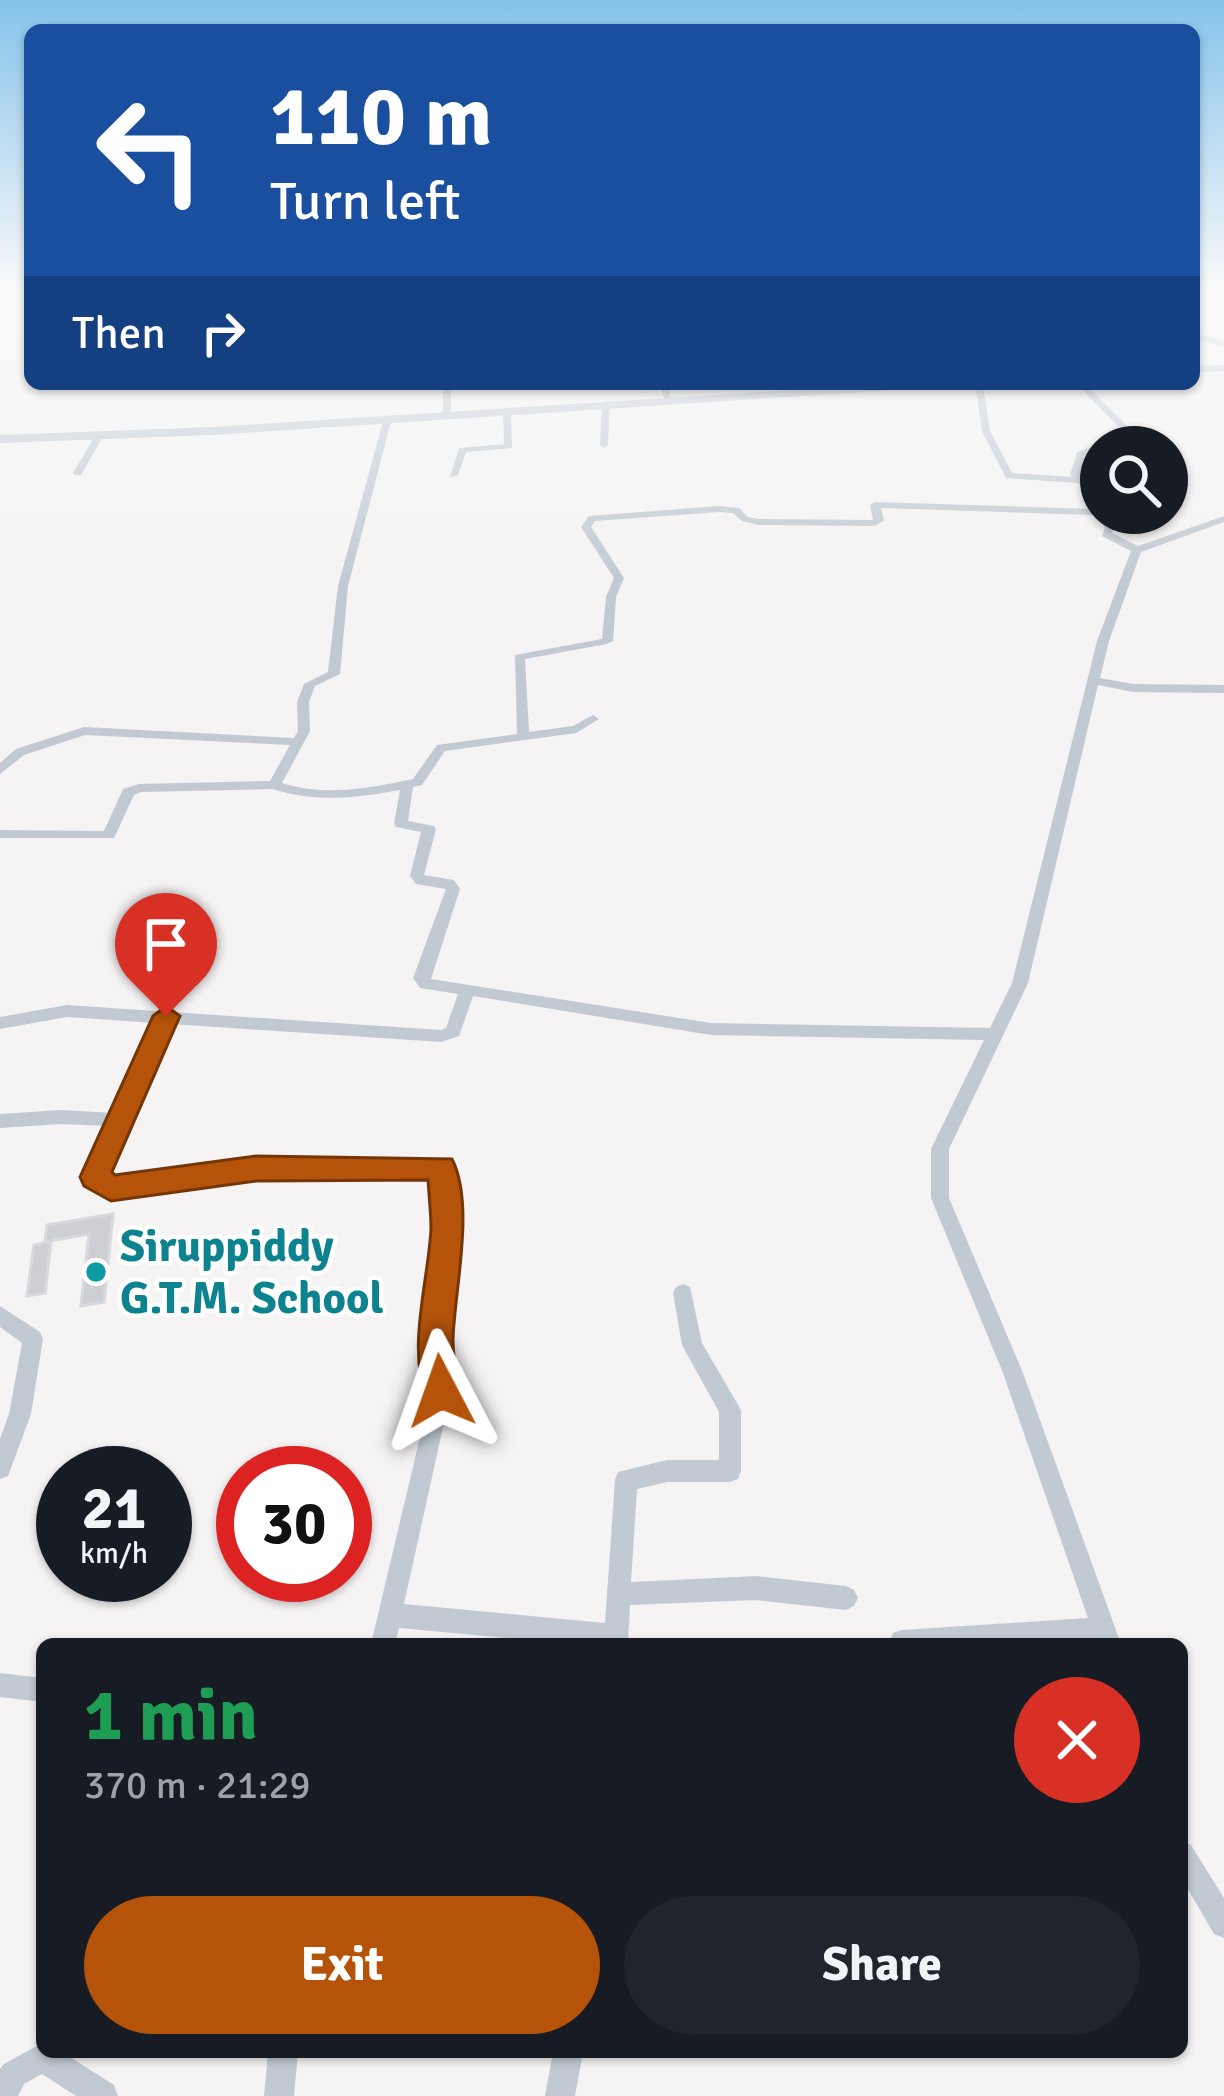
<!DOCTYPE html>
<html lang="en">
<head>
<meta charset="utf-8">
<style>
  :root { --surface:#171b24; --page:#20242c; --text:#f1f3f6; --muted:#9ea1a6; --accent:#b45309 }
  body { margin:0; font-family:Signika,sans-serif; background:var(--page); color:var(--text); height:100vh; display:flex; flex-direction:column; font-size:45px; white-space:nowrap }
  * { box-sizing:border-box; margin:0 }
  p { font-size:39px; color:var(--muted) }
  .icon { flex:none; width:66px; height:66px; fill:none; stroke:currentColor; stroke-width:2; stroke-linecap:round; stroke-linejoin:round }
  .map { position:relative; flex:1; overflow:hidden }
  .sheet { position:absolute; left:36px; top:1638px; width:1152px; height:420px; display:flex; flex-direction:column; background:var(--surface); border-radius:18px; box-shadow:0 3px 9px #0004 }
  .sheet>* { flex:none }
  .hud { position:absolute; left:24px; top:24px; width:1176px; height:366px; border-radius:18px; box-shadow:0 3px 9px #0004; background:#1a4fa0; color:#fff; overflow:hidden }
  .controls { position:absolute; left:1080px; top:426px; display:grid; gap:24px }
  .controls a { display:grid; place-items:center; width:108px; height:108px; border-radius:50%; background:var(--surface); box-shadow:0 3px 9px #0004; font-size:60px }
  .speed { position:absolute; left:36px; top:1446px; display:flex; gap:24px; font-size:60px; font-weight:700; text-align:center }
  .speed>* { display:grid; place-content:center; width:156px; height:156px; border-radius:50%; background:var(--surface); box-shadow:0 3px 9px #0004; line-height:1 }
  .speed small { font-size:30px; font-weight:400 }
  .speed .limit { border:18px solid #d22; background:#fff; color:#111 }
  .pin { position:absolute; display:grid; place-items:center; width:102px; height:102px; color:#fff; margin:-123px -51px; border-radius:50% 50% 50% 0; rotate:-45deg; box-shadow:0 0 12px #0007 }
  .pin .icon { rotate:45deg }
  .me { position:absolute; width:132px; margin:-66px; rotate:356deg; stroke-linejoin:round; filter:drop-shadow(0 0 9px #0008) }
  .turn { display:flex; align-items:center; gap:42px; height:252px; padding:0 48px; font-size:54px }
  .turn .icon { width:156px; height:156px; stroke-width:2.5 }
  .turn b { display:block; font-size:84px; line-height:102px }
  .then { display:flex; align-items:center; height:114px; padding:0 48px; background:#0003; gap:24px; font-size:45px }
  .round { display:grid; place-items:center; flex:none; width:126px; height:126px; border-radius:63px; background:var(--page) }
  .summary { display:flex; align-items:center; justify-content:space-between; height:204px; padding:0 48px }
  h1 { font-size:72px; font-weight:700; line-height:90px; color:#1e9e55 }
  .primary-button { display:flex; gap:24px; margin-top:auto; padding:24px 48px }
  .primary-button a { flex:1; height:138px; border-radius:72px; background:var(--accent); color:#fff; font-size:48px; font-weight:700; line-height:138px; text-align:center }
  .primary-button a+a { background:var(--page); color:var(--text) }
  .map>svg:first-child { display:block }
  .building { fill:#cdcfd5; stroke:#d7d9de; stroke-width:3 }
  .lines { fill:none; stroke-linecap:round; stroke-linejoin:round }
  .street { fill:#c1cad2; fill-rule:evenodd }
  .secondary { fill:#c1cbd6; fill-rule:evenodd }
  .route { fill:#b45309; stroke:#753606; stroke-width:3 }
  .culture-dot { fill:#0f9aa8; stroke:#fff; stroke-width:4.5 }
  .labels { text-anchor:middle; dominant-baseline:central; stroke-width:9; stroke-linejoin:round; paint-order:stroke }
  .culture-label { font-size:45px; font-weight:bold; fill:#0d838f; stroke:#fff; text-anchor:start }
</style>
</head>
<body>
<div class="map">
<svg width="1224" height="2096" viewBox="0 0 1224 2096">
  <rect width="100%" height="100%" fill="#f5f3f3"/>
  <path class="building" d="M 113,1214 L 104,1302 L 81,1306 L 89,1234 L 45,1242 L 47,1225 Z
    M 51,1242 L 45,1293 L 27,1296 L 34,1245 Z"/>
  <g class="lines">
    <path class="street" d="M 0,289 L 4,289 L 0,292 Z
      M 443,384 L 451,384 L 451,414 L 447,417 L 443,414 Z
      M 660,384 L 668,384 L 671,402 L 664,400 Z
      M 975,384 L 983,384 L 990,431 L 1012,473 L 1072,477 L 1070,475 L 1077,452 L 1101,444 L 1133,441 L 1076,384 L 1085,384 L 1144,443 L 1128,447 L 1101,447 L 1101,450 L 1084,456 L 1080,475 L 1089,479 L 1088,483 L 1101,497 L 1101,505 L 1078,483 L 1006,478 L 982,431 Z
      M 606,401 L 610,403 L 608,445 L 604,448 L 600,445 L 602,403 Z
      M 507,407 L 511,410 L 512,448 L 466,452 L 458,475 L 450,477 L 459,448 L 504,444 L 503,410 Z
      M 388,415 L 392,418 L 348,586 L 340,674 L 315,686 L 309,702 L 310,731 L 282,783 C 325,797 370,788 413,779 L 437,745 L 517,734 L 515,655 L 602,639 L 606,597 L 614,578 L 581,527 L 589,516 L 719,506 L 739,508 L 748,517 L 759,519 L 873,520 L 870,505 L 875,502 L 1094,509 L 1101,506 L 1101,513 L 1115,527 L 1112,533 L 1138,546 L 1224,516 L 1224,522 L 1141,552 L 1109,641 L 1100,678 L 1133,684 L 1224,685 L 1224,693 L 1133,692 L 1098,685 L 1028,983 L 949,1149 L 949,1198 L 1023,1373 L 1121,1644 L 1097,1644 L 1096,1641 L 1057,1644 L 890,1642 L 893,1633 L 902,1630 L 1088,1618 L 1003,1373 L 931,1198 L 931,1149 L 984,1040 L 711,1035 L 473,996 L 459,1036 L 441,1042 L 171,1024 L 105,1174 L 114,1180 L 257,1162 L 441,1161 L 447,1163 L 450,1168 L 455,1225 L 446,1343 L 451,1391 L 404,1604 L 605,1623 L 615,1480 L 618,1472 L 667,1460 L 719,1460 L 719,1412 L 682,1345 L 673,1293 L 676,1287 L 683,1284 L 690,1287 L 702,1343 L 741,1410 L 741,1471 L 738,1479 L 730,1482 L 667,1482 L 637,1489 L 631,1582 L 756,1576 L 846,1586 L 854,1590 L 858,1598 L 854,1606 L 846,1610 L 756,1600 L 630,1605 L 628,1644 L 573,1644 L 399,1628 L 395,1644 L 371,1644 L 431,1391 L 426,1343 L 437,1225 L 433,1175 L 257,1176 L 111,1196 L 89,1182 L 86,1177 L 109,1126 L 61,1124 L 0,1128 L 0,1114 L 61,1110 L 115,1113 L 155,1023 L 67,1017 L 0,1029 L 0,1017 L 67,1005 L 441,1030 L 446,1028 L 458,994 L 420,988 L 413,978 L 446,889 L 416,884 L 410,876 L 421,832 L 396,827 L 394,824 L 400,790 C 356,798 315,803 273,789 L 141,792 L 134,795 L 114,838 L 0,838 L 0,830 L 104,831 L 123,789 L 139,784 L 270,781 L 290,745 L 85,735 L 24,755 L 0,774 L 0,763 L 16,749 L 84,727 L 294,738 L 298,731 L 297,702 L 304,684 L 328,672 L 338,586 L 384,418 ZM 881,508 L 1093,515 L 1105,527 L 1102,536 L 1131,551 L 1097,641 L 1012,983 L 990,1028 L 711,1023 L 431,979 L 460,889 L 454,880 L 424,875 L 436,829 L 434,826 L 408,821 L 413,787 L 422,785 L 445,751 L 576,733 L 599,719 L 593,715 L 573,726 L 529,732 L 525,659 L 607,644 L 613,641 L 616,597 L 624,578 L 591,527 L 595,521 L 719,512 L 733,513 L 742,521 L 759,525 L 874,526 L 884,521 Z
      M 97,433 L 104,435 L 81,475 L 75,475 L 73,473 Z
      M 0,1306 L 40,1332 L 43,1339 L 31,1414 L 8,1476 L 0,1479 L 0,1439 L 9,1414 L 22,1343 L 0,1327 Z
      M 0,1673 L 42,1678 L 42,1702 L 0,1697 Z
      M 1182,1841 L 1191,1845 L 1224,1898 L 1224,1938 L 1214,1934 L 1182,1879 Z
      M 42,2043 L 42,2052 L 62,2052 L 114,2085 L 118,2096 L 76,2096 L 42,2074 L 24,2084 L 18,2096 L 0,2096 L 0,2069 L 4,2064 Z
      M 268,2052 L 298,2052 L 294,2096 L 264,2096 Z
      M 553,2052 L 583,2052 L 575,2096 L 545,2096 Z"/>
    <path class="secondary" d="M 1194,333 L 1224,341 L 1224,347 L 1194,339 Z
      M 1224,365 L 1224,371 L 1194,372 L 1194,366 Z
      M 886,384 L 946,384 L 940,387 L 212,435 L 0,443 L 0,435 L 212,427 Z"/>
  </g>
  <linearGradient id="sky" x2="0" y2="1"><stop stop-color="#85c3ea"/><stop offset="0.5" stop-color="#fafafa"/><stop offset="1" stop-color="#fafafa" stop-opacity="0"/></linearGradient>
  <rect width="1224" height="583" fill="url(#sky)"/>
  <path class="route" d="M 166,1006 L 180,1016 L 112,1172 L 115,1175 L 256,1156 L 452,1159 C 475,1204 455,1288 453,1338 C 452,1360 462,1382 453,1403 L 441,1408 L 428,1403 C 406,1350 428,1284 431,1229 C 431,1213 429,1196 428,1180 L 256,1181 L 111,1201 L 84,1186 L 80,1177 L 153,1016 Z"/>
  <circle class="culture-dot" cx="96" cy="1272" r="12"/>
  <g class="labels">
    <g class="culture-label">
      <text x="120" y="1246">Siruppiddy<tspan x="120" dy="52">G.T.M. School</tspan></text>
    </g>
  </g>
</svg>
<div class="controls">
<a><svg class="icon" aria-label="search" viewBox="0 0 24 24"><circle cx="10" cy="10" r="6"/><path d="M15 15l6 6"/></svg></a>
</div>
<div class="speed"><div>21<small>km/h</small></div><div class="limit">30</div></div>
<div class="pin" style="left:166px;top:1016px;background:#d93025"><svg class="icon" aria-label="arrive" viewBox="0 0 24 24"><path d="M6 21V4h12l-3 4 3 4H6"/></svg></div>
<svg class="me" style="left:441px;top:1391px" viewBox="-20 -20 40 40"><path d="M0-17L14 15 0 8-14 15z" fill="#b45309" stroke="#fff" stroke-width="4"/></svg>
<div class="hud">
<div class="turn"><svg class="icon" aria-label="left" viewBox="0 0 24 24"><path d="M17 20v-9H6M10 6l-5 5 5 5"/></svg><div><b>110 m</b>Turn left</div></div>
<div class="then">Then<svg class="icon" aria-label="right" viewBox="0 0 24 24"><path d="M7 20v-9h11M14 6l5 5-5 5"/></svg></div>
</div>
<section class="sheet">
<div class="summary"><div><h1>1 min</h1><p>370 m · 21:29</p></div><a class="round" style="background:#d93025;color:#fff"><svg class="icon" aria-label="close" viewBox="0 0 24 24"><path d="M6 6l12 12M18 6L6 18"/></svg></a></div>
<div class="primary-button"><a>Exit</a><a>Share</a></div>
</section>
</div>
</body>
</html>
